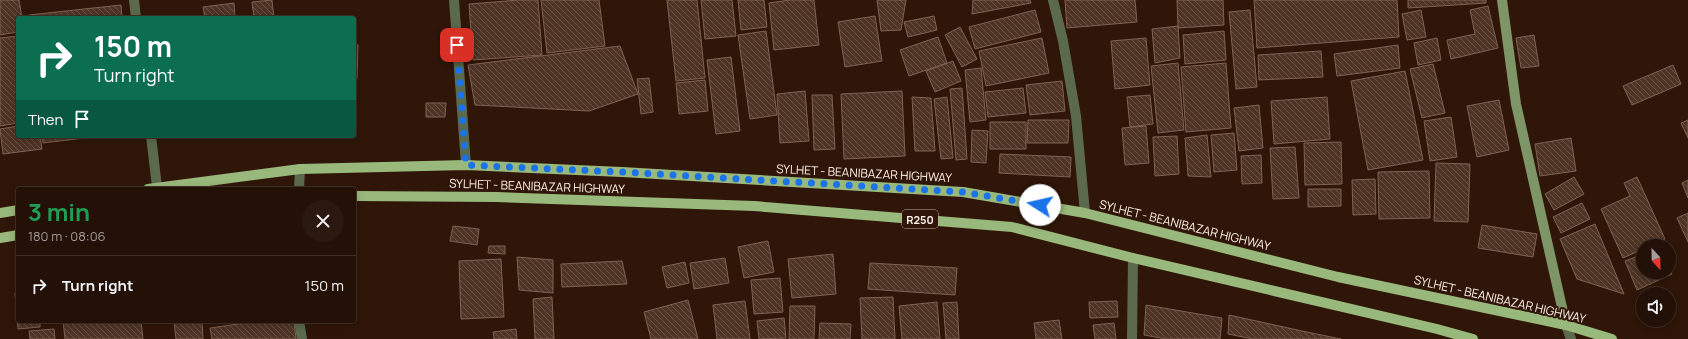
<!DOCTYPE html>
<html lang="en">
<head>
<meta charset="utf-8">
<style>
  :root { --surface:#231006; --page:#2b1910; --text:#f1f3f6; --muted:#a39d9b; --line:#403028 }
  body { margin:0; font-family:Manrope,sans-serif; background:var(--page); color:var(--text); height:100vh; display:flex; flex-direction:column; font-size:15px; white-space:nowrap }
  * { box-sizing:border-box; margin:0 }
  p { font-size:13px; color:var(--muted) }
  .icon { flex:none; width:22px; height:22px; fill:none; stroke:currentColor; stroke-width:2; stroke-linecap:round; stroke-linejoin:round }
  .map { position:relative; flex:1; overflow:hidden }
  .panel { position:absolute; left:16px; top:187px; width:340px; height:136px; display:flex; flex-direction:column; background:var(--surface); border-radius:4px; box-shadow:0 2px 10px #0003,0 0 0 1px var(--line) }
  .panel>* { flex:none }
  .banner { position:absolute; left:16px; top:16px; width:340px; height:122px; border-radius:4px; box-shadow:0 2px 10px #0003,0 0 0 1px var(--line); background:#0b6e4f; color:#fff; overflow:hidden }
  .needle { width:26px; rotate:158deg }
  .controls { position:absolute; left:1636px; top:239px; display:grid; gap:8px }
  .controls a { display:grid; place-items:center; width:40px; height:40px; border-radius:50%; background:var(--surface); box-shadow:0 2px 10px #0003,0 0 0 1px var(--line); font-size:20px }
  .pin { position:absolute; display:grid; place-items:center; width:34px; height:34px; color:#fff; margin:-17px; border-radius:8px; box-shadow:0 2px 6px #0006 }
  .me { position:absolute; width:44px; margin:-22px; rotate:280deg; stroke-linejoin:round; filter:drop-shadow(0 0 3px #0008) }
  .turn { display:flex; align-items:center; gap:14px; height:84px; padding:0 12px; font-size:18px }
  .turn .icon { width:52px; height:52px; stroke-width:2.5 }
  .turn b { display:block; font-size:28px; line-height:34px }
  .then { display:flex; align-items:center; height:38px; padding:0 12px; background:#0003; gap:8px; font-size:15px }
  .round { display:grid; place-items:center; flex:none; width:42px; height:42px; border-radius:21px; background:var(--page) }
  .head { display:flex; align-items:center; justify-content:space-between; height:68px; padding:0 12px }
  h1 { font-size:24px; font-weight:700; line-height:30px; color:#1e9e55 }
  ul { padding:0; list-style:none }
  li { display:flex; align-items:center; gap:12px; height:60px; padding:0 12px; border-top:1px solid var(--line) }
  li div { flex:1 }
  li b { display:block; font-size:15px }
  li em { font-style:normal }
  .map>svg:first-child { display:block }
  .building { fill:url(#building-back-hatch); stroke:#806252 }
  .lines { fill:none; stroke-linecap:round; stroke-linejoin:round }
  .street { stroke:#5b6a4d; stroke-width:10 }
  .secondary { stroke:#7e9667; stroke-width:10 }
  .primary { stroke:#99b87b; stroke-width:10 }
  .route { stroke:#1a73e8; stroke-width:7; stroke-dasharray:0 12.6 }
  .labels { text-anchor:middle; dominant-baseline:central; stroke-width:4; stroke-linejoin:round; paint-order:stroke }
  .shield { fill:#2f1608; stroke:#c0afa6; stroke-width:1 }
  .shield-label { font-size:11px; font-weight:bold; fill:#fef0e9 }
  .street-label { font-size:12px; fill:#fef0e9; stroke:#2f1608 }
</style>
</head>
<body>
<div class="map">
<svg width="1688" height="339" viewBox="0 0 1688 339">
  <defs>
    <pattern id="building-back-hatch" width="6" height="6" patternUnits="userSpaceOnUse"><rect width="6" height="6" fill="#4f3426"/><path d="M-1 5l2 2M0 0l6 6M5-1l2 2" fill="none" stroke="#695246"/></pattern>
  </defs>
  <rect width="100%" height="100%" fill="#2f1608"/>
  <path class="building" d="M 0,0 L 19,0 L 22,18 L 18,18 L 18,32 L 0,35 Z
    M 272,0 L 274,18 L 254,18 L 252,2 Z
    M 519,0 L 538,0 L 542,55 L 473,60 L 469,4 Z
    M 541,0 L 599,0 L 605,46 L 547,53 Z
    M 667,0 L 697,0 L 705,78 L 676,81 Z
    M 701,0 L 732,0 L 736,36 L 705,39 Z
    M 738,0 L 764,0 L 767,27 L 741,30 Z
    M 790,0 L 814,0 L 819,45 L 774,50 L 769,3 Z
    M 877,0 L 906,0 L 901,30 L 881,31 Z
    M 973,0 L 1030,0 L 1031,3 L 972,14 Z
    M 1065,0 L 1135,0 L 1137,22 L 1067,28 Z
    M 1177,0 L 1223,0 L 1224,25 L 1178,28 Z
    M 1254,0 L 1397,0 L 1399,37 L 1257,48 Z
    M 1408,0 L 1486,0 L 1486,3 L 1408,8 Z
    M 234,3 L 235,18 L 205,18 L 203,7 Z
    M 121,5 L 122,18 L 29,18 L 29,15 Z
    M 1488,6 L 1498,48 L 1451,59 L 1447,40 L 1475,34 L 1470,10 Z
    M 1035,10 L 1041,32 L 975,49 L 969,27 Z
    M 1250,10 L 1257,87 L 1236,89 L 1229,12 Z
    M 1421,10 L 1426,37 L 1407,40 L 1402,14 Z
    M 875,16 L 882,61 L 845,67 L 838,22 Z
    M 934,16 L 937,30 L 908,37 L 904,22 Z
    M 1178,26 L 1180,58 L 1155,63 L 1152,29 Z
    M 960,27 L 977,59 L 962,67 L 945,35 Z
    M 766,31 L 777,115 L 750,119 L 738,35 Z
    M 1224,31 L 1226,60 L 1185,64 L 1183,35 Z
    M 1534,35 L 1539,66 L 1521,68 L 1516,38 Z
    M 18,36 L 18,123 L 0,126 L 0,38 Z
    M 938,37 L 947,63 L 909,76 L 900,50 Z
    M 1042,38 L 1049,73 L 986,86 L 979,51 Z
    M 1146,38 L 1150,85 L 1115,89 L 1111,41 Z
    M 1437,38 L 1441,60 L 1418,65 L 1414,43 Z
    M 354,45 L 358,45 L 357,79 L 354,79 Z
    M 1398,45 L 1400,68 L 1337,76 L 1334,54 Z
    M 620,46 L 638,94 L 589,111 L 475,105 L 468,65 Z
    M 1321,51 L 1323,77 L 1259,80 L 1258,55 Z
    M 731,57 L 740,131 L 716,134 L 707,60 Z
    M 953,61 L 961,81 L 935,92 L 926,71 Z
    M 1178,63 L 1184,130 L 1158,133 L 1151,66 Z
    M 1226,63 L 1231,128 L 1186,132 L 1181,67 Z
    M 1433,64 L 1445,113 L 1422,118 L 1410,69 Z
    M 1673,65 L 1681,84 L 1632,105 L 1623,86 Z
    M 981,68 L 986,120 L 970,122 L 965,70 Z
    M 1405,71 L 1423,160 L 1368,170 L 1351,81 Z
    M 649,78 L 653,112 L 641,114 L 637,79 Z
    M 705,80 L 708,111 L 679,114 L 676,83 Z
    M 1062,81 L 1065,111 L 1030,115 L 1026,85 Z
    M 962,88 L 967,159 L 956,160 L 950,89 Z
    M 1023,88 L 1026,113 L 988,117 L 985,92 Z
    M 805,91 L 809,141 L 780,143 L 777,94 Z
    M 902,91 L 905,156 L 844,159 L 841,94 Z
    M 812,95 L 832,95 L 835,149 L 814,150 Z
    M 1150,95 L 1153,124 L 1130,127 L 1127,97 Z
    M 912,97 L 931,98 L 935,151 L 915,151 Z
    M 947,97 L 953,158 L 941,159 L 934,99 Z
    M 1327,97 L 1330,139 L 1274,144 L 1271,101 Z
    M 1499,100 L 1509,150 L 1477,157 L 1467,106 Z
    M 426,103 L 446,103 L 445,117 L 426,117 Z
    M 1259,105 L 1263,148 L 1239,151 L 1234,108 Z
    M 1451,117 L 1457,157 L 1430,161 L 1424,121 Z
    M 1028,120 L 1069,120 L 1068,143 L 1027,143 Z
    M 1688,120 L 1688,138 L 1681,123 Z
    M 990,122 L 1026,122 L 1026,149 L 990,149 Z
    M 18,126 L 18,136 L 40,136 L 42,149 L 3,154 L 0,129 Z
    M 1146,126 L 1149,163 L 1125,165 L 1122,128 Z
    M 972,130 L 988,131 L 986,163 L 971,162 Z
    M 1234,133 L 1237,170 L 1214,172 L 1211,135 Z
    M 1207,135 L 1211,177 L 1188,176 L 1185,138 Z
    M 42,136 L 102,136 L 43,143 Z
    M 1177,136 L 1179,174 L 1155,176 L 1153,137 Z
    M 1571,138 L 1576,171 L 1540,176 L 1535,144 Z
    M 1341,142 L 1342,184 L 1305,185 L 1304,143 Z
    M 1295,147 L 1299,198 L 1273,199 L 1270,148 Z
    M 1000,154 L 1071,157 L 1070,177 L 999,173 Z
    M 1261,155 L 1262,183 L 1242,184 L 1241,156 Z
    M 1436,163 L 1470,164 L 1468,222 L 1434,221 Z
    M 1429,171 L 1430,218 L 1379,219 L 1378,172 Z
    M 1574,177 L 1584,194 L 1554,210 L 1545,194 Z
    M 1637,177 L 1665,239 L 1650,246 L 1643,246 L 1643,249 L 1623,258 L 1601,209 L 1630,196 L 1624,183 Z
    M 1375,179 L 1376,214 L 1353,215 L 1352,180 Z
    M 1688,180 L 1688,198 L 1682,183 Z
    M 1308,189 L 1341,189 L 1341,206 L 1308,207 Z
    M 1582,203 L 1590,219 L 1561,233 L 1553,217 Z
    M 1688,213 L 1688,242 L 1677,218 Z
    M 1595,224 L 1624,294 L 1577,279 L 1560,239 Z
    M 1482,225 L 1537,234 L 1533,257 L 1478,248 Z
    M 453,226 L 479,229 L 477,245 L 450,241 Z
    M 768,241 L 774,272 L 744,278 L 738,247 Z
    M 489,246 L 505,246 L 505,254 L 488,253 Z
    M 833,254 L 836,294 L 792,298 L 788,259 Z
    M 1643,254 L 1643,272 L 1669,272 L 1669,266 L 1672,274 L 1637,290 L 1625,261 Z
    M 517,257 L 553,260 L 553,293 L 519,290 Z
    M 725,258 L 729,283 L 694,289 L 690,263 Z
    M 501,259 L 504,317 L 461,319 L 459,261 Z
    M 622,261 L 627,284 L 562,287 L 561,264 Z
    M 685,262 L 689,283 L 667,288 L 662,267 Z
    M 870,263 L 957,268 L 955,295 L 868,289 Z
    M 780,278 L 783,312 L 754,314 L 751,280 Z
    M 15,293 L 18,293 L 18,321 L 40,321 L 40,327 L 18,329 Z
    M 552,297 L 554,339 L 535,339 L 533,299 Z
    M 893,297 L 895,339 L 862,339 L 860,298 Z
    M 688,300 L 698,339 L 651,339 L 644,312 Z
    M 745,301 L 750,339 L 717,339 L 713,305 Z
    M 1117,301 L 1118,317 L 1090,318 L 1089,302 Z
    M 937,302 L 940,339 L 902,339 L 899,306 Z
    M 957,302 L 959,339 L 946,339 L 943,303 Z
    M 1146,305 L 1222,318 L 1220,339 L 1166,339 L 1144,335 Z
    M 790,306 L 815,306 L 814,339 L 789,339 Z
    M 1229,315 L 1302,331 L 1341,339 L 1253,339 L 1228,334 Z
    M 784,318 L 786,338 L 759,339 L 757,321 Z
    M 1059,320 L 1062,339 L 1036,339 L 1034,323 Z
    M 63,321 L 141,321 L 143,339 L 65,339 Z
    M 174,321 L 202,321 L 203,339 L 176,339 Z
    M 259,321 L 294,321 L 296,339 L 212,339 L 210,328 Z
    M 820,323 L 851,324 L 850,339 L 819,339 Z
    M 1114,323 L 1116,339 L 1095,339 L 1093,325 Z
    M 54,329 L 55,339 L 30,339 L 29,331 Z
    M 516,329 L 517,339 L 494,339 L 493,332 Z"/>
  <g class="lines">
    <path class="street" d="M 134,0 L 136,18
      M 454,0 L 466,165
      M 1053,0 L 1063,41 L 1076,116 L 1085,213
      M 151,136 L 157,187
      M 299,189 L 300,169
      M 299,321 L 302,339
      M 1566,325 L 1571,339
      M 1132,339 L 1133,258"/>
    <path class="secondary" d="M 1502,0 L 1516,104 L 1566,325"/>
    <path class="primary" d="M 148,189 L 300,169 L 466,165 L 622,172 L 963,192 L 1085,213 L 1338,277 L 1566,325 L 1612,339
      M 354,196 L 496,197 L 754,206 L 1012,227 L 1133,258 L 1437,329 L 1473,339
      M 0,213 L 18,210
      M 0,238 L 18,235"/>
  </g>
  <g class="lines">
    <path class="route" d="M 457,45 L 466,165 L 622,172 L 963,192 L 1040,205"/>
  </g>
  <g class="labels">
    <rect class="shield" x="902" y="210" width="36" height="18" rx="3"/>
    <g class="shield-label">
      <text x="920" y="219">R250</text>
    </g>
    <g class="street-label">
      <text transform="translate(864 173) rotate(3)">SYLHET - BEANIBAZAR HIGHWAY</text>
      <text transform="translate(537 186) rotate(2)">SYLHET - BEANIBAZAR HIGHWAY</text>
      <text transform="translate(1185 225) rotate(14)">SYLHET - BEANIBAZAR HIGHWAY</text>
      <text transform="translate(1500 299) rotate(13)">SYLHET - BEANIBAZAR HIGHWAY</text>
    </g>
  </g>
</svg>
<div class="controls">
<a><svg class="needle" viewBox="-14 -14 28 28"><path d="M0-13l5 13h-10z" fill="#e53935"/><path d="M0 13l5-13h-10z" fill="#a39d9b"/></svg></a>
<a><svg class="icon" aria-label="sound" viewBox="0 0 24 24"><path d="M4 9h4l5-4v14l-5-4H4zM17 9q2 3 0 6"/></svg></a>
</div>
<div class="pin" style="left:457px;top:45px;background:#d93025"><svg class="icon" aria-label="arrive" viewBox="0 0 24 24"><path d="M6 21V4h12l-3 4 3 4H6"/></svg></div>
<svg class="me" style="left:1040px;top:205px" viewBox="-20 -20 40 40"><circle r="19" fill="#fff"/><path d="M0-13L10 11 0 6-10 11z" fill="#1a73e8"/></svg>
<div class="banner">
<div class="turn"><svg class="icon" aria-label="right" viewBox="0 0 24 24"><path d="M7 20v-9h11M14 6l5 5-5 5"/></svg><div><b>150 m</b>Turn right</div></div>
<div class="then">Then<svg class="icon" aria-label="arrive" viewBox="0 0 24 24"><path d="M6 21V4h12l-3 4 3 4H6"/></svg></div>
</div>
<section class="panel">
<div class="head"><div><h1>3 min</h1><p>180 m · 08:06</p></div><a class="round"><svg class="icon" aria-label="close" viewBox="0 0 24 24"><path d="M6 6l12 12M18 6L6 18"/></svg></a></div>
<ul>
<li><svg class="icon" aria-label="right" viewBox="0 0 24 24"><path d="M7 20v-9h11M14 6l5 5-5 5"/></svg><div><b>Turn right</b></div><em>150 m</em></li>
</ul>
</section>
</div>
</body>
</html>
